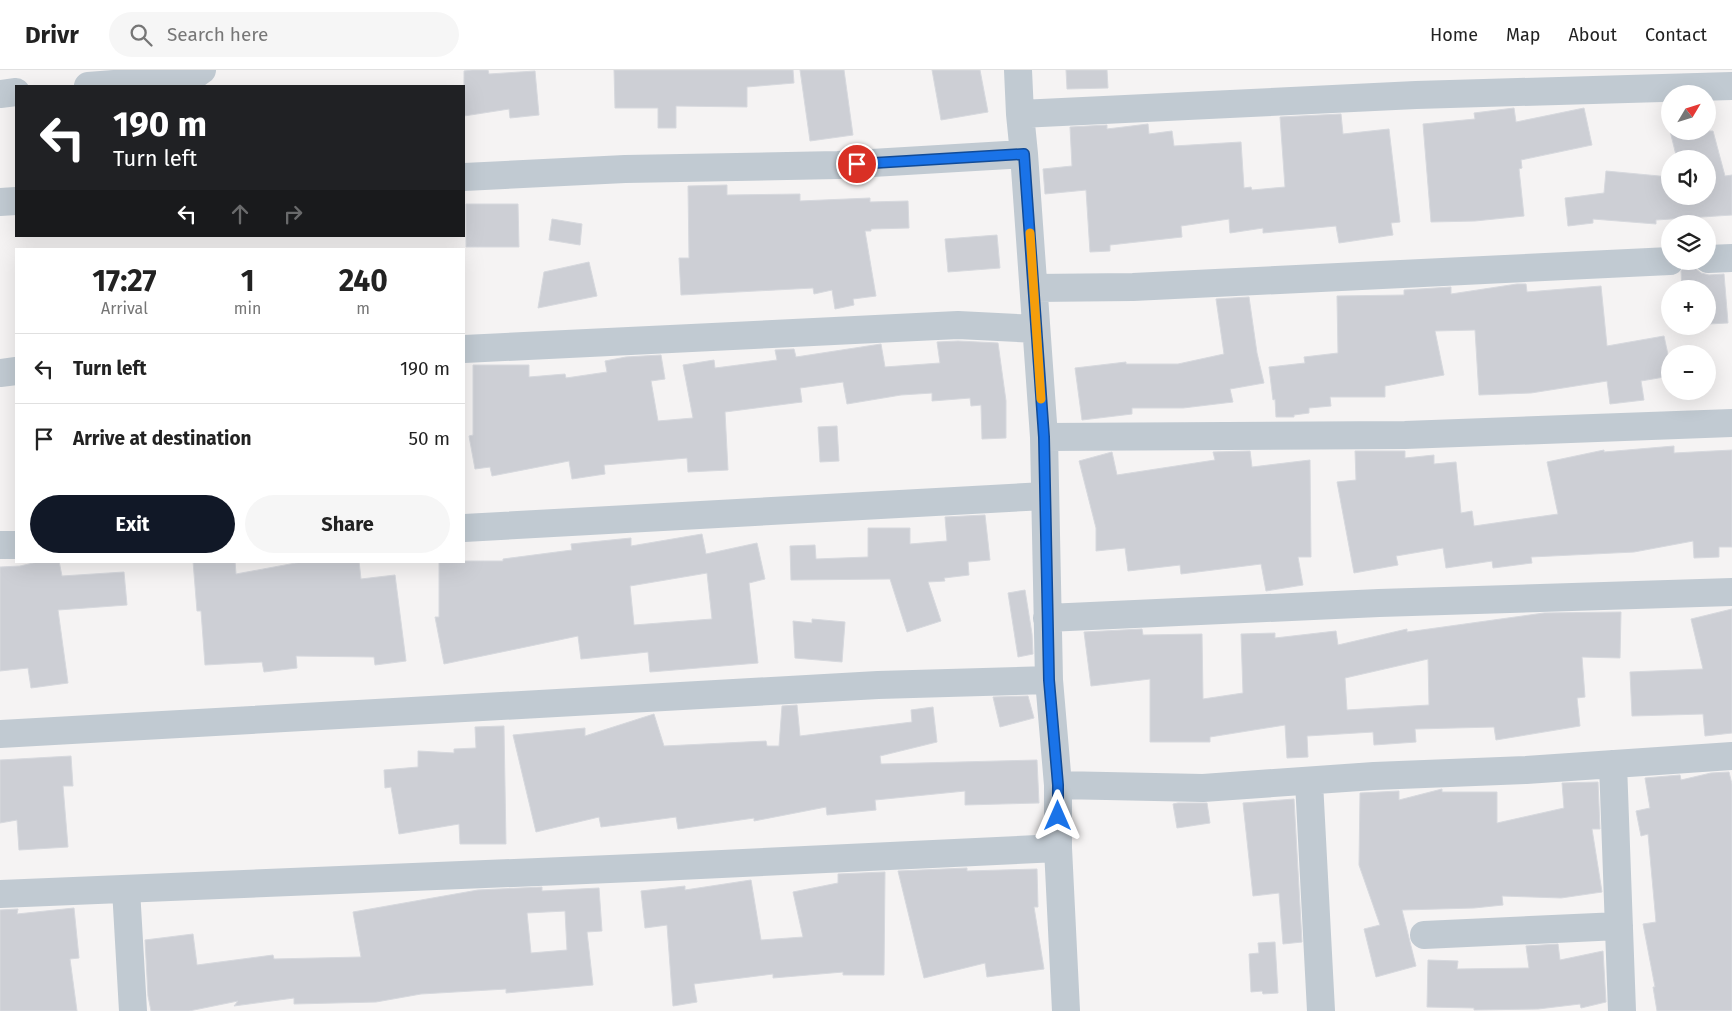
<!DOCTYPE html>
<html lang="en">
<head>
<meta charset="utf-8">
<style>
  :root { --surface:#fff; --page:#f6f6f6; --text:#222; --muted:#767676; --line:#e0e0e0; --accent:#111827 }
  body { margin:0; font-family:"Fira Sans",sans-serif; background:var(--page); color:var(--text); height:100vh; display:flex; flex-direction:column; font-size:19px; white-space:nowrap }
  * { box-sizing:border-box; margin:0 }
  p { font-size:16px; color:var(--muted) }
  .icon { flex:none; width:28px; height:28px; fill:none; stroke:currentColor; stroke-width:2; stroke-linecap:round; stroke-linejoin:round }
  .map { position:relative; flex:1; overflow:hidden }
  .details { position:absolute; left:15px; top:178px; width:450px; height:315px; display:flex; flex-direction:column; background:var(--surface); border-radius:0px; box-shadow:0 5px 20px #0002 }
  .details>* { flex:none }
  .guide { position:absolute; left:15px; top:15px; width:450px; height:152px; border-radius:0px; box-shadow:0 5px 20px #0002; background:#202124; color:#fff; overflow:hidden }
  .needle { width:32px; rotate:52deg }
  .tools { position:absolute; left:1661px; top:15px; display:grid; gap:10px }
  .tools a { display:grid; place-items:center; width:55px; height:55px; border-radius:50%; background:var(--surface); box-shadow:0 5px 20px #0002; font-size:25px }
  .pin { position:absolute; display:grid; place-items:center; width:42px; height:42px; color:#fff; margin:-21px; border:2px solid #fff; border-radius:50%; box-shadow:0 1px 5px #0007 }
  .me { position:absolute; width:55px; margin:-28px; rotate:0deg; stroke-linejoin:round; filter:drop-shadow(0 0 4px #0008) }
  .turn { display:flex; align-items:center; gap:18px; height:105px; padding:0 15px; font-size:22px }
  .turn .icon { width:65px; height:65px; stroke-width:2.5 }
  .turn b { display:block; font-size:35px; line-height:42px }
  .lanes { display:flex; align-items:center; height:48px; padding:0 15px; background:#0003; justify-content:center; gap:25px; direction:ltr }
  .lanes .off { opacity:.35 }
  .eta { display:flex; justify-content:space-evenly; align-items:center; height:85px; text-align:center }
  .eta b { font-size:30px; font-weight:700; line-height:35px }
  .primary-button { display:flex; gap:10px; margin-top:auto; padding:10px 15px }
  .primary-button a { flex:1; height:58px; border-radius:30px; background:var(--accent); color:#fff; font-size:20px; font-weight:700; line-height:58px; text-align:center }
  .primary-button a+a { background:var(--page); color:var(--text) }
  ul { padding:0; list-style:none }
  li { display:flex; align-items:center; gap:15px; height:70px; padding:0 15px; border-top:1px solid var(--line) }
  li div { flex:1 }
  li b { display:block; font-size:19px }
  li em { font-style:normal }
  header { display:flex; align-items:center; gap:30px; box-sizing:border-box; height:70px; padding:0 25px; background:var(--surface); border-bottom:1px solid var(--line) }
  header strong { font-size:24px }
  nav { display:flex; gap:28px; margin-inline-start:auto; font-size:18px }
  .search { width:350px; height:45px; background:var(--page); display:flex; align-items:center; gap:12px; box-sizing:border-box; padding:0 18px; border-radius:28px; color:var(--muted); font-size:19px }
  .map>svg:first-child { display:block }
  .building { fill:#cdcfd5; stroke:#d7d9de; fill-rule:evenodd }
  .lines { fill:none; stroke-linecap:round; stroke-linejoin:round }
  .minor { stroke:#c1cad2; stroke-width:28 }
  .route-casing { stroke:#114b97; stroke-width:12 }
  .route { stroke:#1a73e8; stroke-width:9 }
  .slow { stroke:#f59e0b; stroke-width:9 }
</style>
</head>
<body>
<header>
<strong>Drivr</strong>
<div class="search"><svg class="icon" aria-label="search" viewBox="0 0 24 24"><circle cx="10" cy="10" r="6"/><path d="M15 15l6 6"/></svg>Search here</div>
<nav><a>Home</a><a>Map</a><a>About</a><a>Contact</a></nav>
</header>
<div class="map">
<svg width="1732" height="941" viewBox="0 0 1732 941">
  <rect width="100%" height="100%" fill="#f5f3f3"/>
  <path class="building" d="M 472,0 L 488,0 L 489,4 L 535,1 L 539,45 L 510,48 L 509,39 L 464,46 L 464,1 Z
    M 614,0 L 793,0 L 794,13 L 747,17 L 747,37 L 676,36 L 676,58 L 658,58 L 658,38 L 615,38 Z
    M 800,0 L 844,0 L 853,65 L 810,71 Z
    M 932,0 L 980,0 L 988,42 L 941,50 Z
    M 1066,0 L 1107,0 L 1108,18 L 1067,19 Z
    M 1514,38 L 1516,52 L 1584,38 L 1592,75 L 1521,90 L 1522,98 L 1519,99 L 1524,146 L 1475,151 L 1431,152 L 1423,54 L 1475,49 L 1474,43 Z
    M 1341,44 L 1343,64 L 1389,59 L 1400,152 L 1391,153 L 1393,165 L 1339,173 L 1336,156 L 1263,163 L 1263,158 L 1230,163 L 1229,149 L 1181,156 L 1182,167 L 1110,175 L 1110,181 L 1090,182 L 1086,120 L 1045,124 L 1043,99 L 1072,96 L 1070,57 L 1107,55 L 1107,59 L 1148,54 L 1149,64 L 1172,61 L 1174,76 L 1241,72 L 1244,118 L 1251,117 L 1252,120 L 1285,117 L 1280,47 Z
    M 1670,61 L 1713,61 L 1725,106 L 1732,105 L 1732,145 L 1656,150 L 1656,154 L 1593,149 L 1593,153 L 1568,156 L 1565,128 L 1604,123 L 1606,101 L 1670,107 L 1670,126 L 1708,126 L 1708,89 L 1677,89 Z
    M 727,115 L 727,125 L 800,124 L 800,131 L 870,128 L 870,132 L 908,131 L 909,158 L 871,159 L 871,161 L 865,161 L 876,226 L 853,229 L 854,235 L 835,239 L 832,220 L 814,224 L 813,218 L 681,225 L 679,188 L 689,188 L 688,116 Z
    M 466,134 L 518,134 L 519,177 L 466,177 Z
    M 552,149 L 582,154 L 580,175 L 549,170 Z
    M 997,165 L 1000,198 L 948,202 L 945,169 Z
    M 1693,191 L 1695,198 L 1701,203 L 1709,205 L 1724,204 L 1728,253 L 1708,254 L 1708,219 L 1682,219 L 1681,201 L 1684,198 L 1685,192 Z
    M 589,192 L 597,226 L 538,238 L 544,202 Z
    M 1517,214 L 1526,214 L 1527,222 L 1601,216 L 1607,276 L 1664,266 L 1670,294 L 1670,306 L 1641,311 L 1644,330 L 1610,334 L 1607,311 L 1531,323 L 1479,325 L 1475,260 L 1435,261 L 1444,305 L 1385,316 L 1385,327 L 1330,327 L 1331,336 L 1309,338 L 1309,343 L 1294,345 L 1294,347 L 1276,347 L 1275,329 L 1273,330 L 1269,297 L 1305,293 L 1304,287 L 1338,283 L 1337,226 L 1404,225 L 1404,220 L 1451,217 L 1451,224 Z
    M 1249,227 L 1257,283 L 1264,313 L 1230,319 L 1233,332 L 1183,338 L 1132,338 L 1132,344 L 1082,350 L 1075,298 L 1126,292 L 1126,294 L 1178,294 L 1224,284 L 1216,229 Z
    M 958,271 L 998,273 L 1006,331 L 1006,368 L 982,369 L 981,335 L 971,336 L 970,328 L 932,331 L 932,323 L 901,325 L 847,334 L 843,312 L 800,318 L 802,332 L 725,342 L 728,400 L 688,402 L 687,388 L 604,395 L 605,404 L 572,409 L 569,391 L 492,406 L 490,397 L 475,399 L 469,366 L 473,365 L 473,295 L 529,295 L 529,307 L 565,304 L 566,308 L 607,302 L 605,291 L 626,287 L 661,285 L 665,309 L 651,311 L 658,351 L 693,348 L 683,295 L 714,290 L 715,298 L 777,290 L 775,280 L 794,279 L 796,287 L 881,274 L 885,297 L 940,293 L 937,272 Z
    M 837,356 L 839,391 L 820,392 L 818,357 Z
    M 1674,376 L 1674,383 L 1732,380 L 1732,477 L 1719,477 L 1719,487 L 1694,488 L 1693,471 L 1634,482 L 1531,487 L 1532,493 L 1493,498 L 1492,491 L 1446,498 L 1443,478 L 1396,486 L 1398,495 L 1354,503 L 1337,412 L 1356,410 L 1355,381 L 1405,381 L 1405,388 L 1434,385 L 1434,394 L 1456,392 L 1461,443 L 1472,441 L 1474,456 L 1558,444 L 1547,392 L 1604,380 L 1604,382 Z
    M 1250,381 L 1252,397 L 1310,390 L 1311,487 L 1298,487 L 1303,515 L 1266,521 L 1261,494 L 1181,504 L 1180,495 L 1128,501 L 1125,478 L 1096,481 L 1096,458 L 1079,391 L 1112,382 L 1117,405 L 1215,390 L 1213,382 Z
    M 985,445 L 990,490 L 968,492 L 969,505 L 944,508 L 945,511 L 928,512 L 941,551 L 907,562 L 890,509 L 791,510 L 790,476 L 815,475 L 816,489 L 868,487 L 868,458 L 910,458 L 910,474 L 947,471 L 945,447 Z
    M 702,464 L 706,484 L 757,473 L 765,509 L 749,513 L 758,593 L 650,602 L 648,582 L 581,589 L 578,566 L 444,594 L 435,547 L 439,547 L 439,491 L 503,491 L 503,489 L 572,480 L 571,474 L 631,468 L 631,476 ZM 707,503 L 712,549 L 634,555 L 630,516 Z
    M 42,491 L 59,491 L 62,506 L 124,502 L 127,535 L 58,540 L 68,613 L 31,618 L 28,598 L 0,601 L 0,497 L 20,496 Z
    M 193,491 L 235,491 L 236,504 L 301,492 L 359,491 L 361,509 L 395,505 L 406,591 L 375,595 L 374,587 L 296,586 L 297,598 L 264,602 L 262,592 L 205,595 L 201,541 L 197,541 Z
    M 1025,520 L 1032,564 L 1033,584 L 1018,587 L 1008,523 Z
    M 1732,539 L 1732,663 L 1705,666 L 1703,644 L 1632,646 L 1630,602 L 1703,599 L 1691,549 Z
    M 1621,542 L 1620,588 L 1582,587 L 1585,627 L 1577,628 L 1580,656 L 1496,670 L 1494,657 L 1415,659 L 1416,672 L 1374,675 L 1373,662 L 1307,666 L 1308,687 L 1287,688 L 1285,655 L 1210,667 L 1210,672 L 1150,672 L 1150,609 L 1091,616 L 1084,562 L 1142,559 L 1143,565 L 1202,564 L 1203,629 L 1243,623 L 1241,564 L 1275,563 L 1275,568 L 1336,561 L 1338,575 L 1407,559 L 1407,562 L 1544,543 ZM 1428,589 L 1429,635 L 1347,640 L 1345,608 Z
    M 812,549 L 845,552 L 842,592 L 795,588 L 793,551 L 812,553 Z
    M 1028,626 L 1034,648 L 1000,657 L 993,627 Z
    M 797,635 L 800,666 L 912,652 L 911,640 L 933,637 L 937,672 L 880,686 L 881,694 L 1037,690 L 1039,733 L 965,735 L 965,721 L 875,730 L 876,740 L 827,745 L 826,737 L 754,751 L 754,748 L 678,759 L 676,747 L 601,757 L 599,747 L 536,762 L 513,665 L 585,658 L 585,666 L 654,644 L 664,676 L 766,671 L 767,676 L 779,676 L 782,636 Z
    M 504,656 L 506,774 L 460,774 L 459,754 L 399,764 L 391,717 L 385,718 L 384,700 L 418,697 L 418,681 L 454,683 L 454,679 L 476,678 L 475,657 Z
    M 71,686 L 73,716 L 63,716 L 68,777 L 19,780 L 17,750 L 0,753 L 0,690 Z
    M 1729,702 L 1732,714 L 1732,941 L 1657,941 L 1653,917 L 1655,917 L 1643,854 L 1656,852 L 1648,764 L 1641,766 L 1636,741 L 1650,738 L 1645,708 L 1680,705 L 1681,710 L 1711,703 Z
    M 1598,712 L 1600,759 L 1592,759 L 1602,822 L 1561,828 L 1502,826 L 1503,835 L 1474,838 L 1402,840 L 1416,896 L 1376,907 L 1364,859 L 1380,855 L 1359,795 L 1360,723 L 1399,721 L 1399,730 L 1442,719 L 1442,722 L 1497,722 L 1497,753 L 1564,738 L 1562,713 Z
    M 1294,729 L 1302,872 L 1283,874 L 1279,823 L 1253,826 L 1243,733 Z
    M 1178,733 L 1207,733 L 1210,753 L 1177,758 L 1173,734 Z
    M 967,798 L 967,801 L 1037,799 L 1038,837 L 1034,837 L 1044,899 L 987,907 L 985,893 L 924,908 L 898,801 Z
    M 885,802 L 884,905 L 843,905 L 843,902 L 773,908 L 773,904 L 694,914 L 697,932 L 673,936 L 667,855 L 645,858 L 641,821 L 685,816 L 685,820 L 751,810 L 761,870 L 803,867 L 793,822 L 838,813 L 838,804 Z
    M 542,817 L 542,821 L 599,818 L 602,861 L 587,862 L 593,915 L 506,923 L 506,919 L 421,924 L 376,932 L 294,934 L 294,928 L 234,936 L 238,931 L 189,941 L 151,941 L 148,926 L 145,870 L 193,864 L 197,895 L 273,885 L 274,889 L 361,887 L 353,842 L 478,820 ZM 565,841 L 567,880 L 531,883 L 527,843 Z
    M 74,838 L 79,888 L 70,889 L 77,941 L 0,941 L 0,840 L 18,839 L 17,844 Z
    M 1275,872 L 1278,923 L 1263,924 L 1262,921 L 1251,922 L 1249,884 L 1259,883 L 1258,873 Z
    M 1558,874 L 1560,890 L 1603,881 L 1606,932 L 1581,938 L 1580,934 L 1538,939 L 1474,940 L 1474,938 L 1427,937 L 1428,890 L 1458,891 L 1457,899 L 1529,898 L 1526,876 Z"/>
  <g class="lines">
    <path class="minor" d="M 1018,0 L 1020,44 L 1024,84 L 1044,367 L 1049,610 L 1058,715 L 1058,778 L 1066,941
      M 88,16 L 191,8 L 202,0
      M 0,24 L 16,22
      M 1020,44 L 1416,25 L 1732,16
      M 464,107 L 625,99 L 838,95 L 1024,84
      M 0,132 L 16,131
      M 1708,189 L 1732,188
      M 1034,218 L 1133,217 L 1670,191
      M 464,279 L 958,255 L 1036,259
      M 0,303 L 16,301
      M 1044,367 L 1405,365 L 1732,353
      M 464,458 L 1045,426
      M 0,475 L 16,475
      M 1047,548 L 1379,533 L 1732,522
      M 0,664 L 878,615 L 1049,610
      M 1613,694 L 1622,941
      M 1309,712 L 1321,941
      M 1058,715 L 1203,718 L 1374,706 L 1526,700 L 1732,686
      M 126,819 L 133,941
      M 0,824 L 658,797 L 1058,778
      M 1424,865 L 1619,856"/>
  </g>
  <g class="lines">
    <defs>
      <path id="route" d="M 857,94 L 1024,84 L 1044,367 L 1049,610 L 1058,715 L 1058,746"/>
    </defs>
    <use href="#route" class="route-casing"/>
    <use href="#route" class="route"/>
    <path class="slow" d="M 1030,163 L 1041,329"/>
  </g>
</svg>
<div class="tools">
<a><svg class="needle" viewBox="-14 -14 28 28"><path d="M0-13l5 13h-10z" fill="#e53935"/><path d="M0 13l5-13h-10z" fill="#767676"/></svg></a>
<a><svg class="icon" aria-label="sound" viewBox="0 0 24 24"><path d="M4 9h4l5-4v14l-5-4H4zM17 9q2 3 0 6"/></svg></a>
<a><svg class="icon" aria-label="layers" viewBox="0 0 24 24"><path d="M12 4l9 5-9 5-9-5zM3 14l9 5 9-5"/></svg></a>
<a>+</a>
<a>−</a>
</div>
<div class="pin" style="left:857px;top:94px;background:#d93025"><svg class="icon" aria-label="arrive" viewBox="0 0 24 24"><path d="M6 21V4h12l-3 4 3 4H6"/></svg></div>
<svg class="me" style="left:1058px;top:746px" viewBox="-20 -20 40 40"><path d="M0-17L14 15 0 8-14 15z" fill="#1a73e8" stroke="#fff" stroke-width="4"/></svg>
<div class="guide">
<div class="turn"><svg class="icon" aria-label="left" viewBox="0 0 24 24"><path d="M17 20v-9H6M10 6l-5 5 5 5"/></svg><div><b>190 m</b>Turn left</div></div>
<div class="lanes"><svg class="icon" aria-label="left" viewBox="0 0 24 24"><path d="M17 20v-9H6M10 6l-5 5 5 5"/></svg><svg class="icon off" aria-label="ahead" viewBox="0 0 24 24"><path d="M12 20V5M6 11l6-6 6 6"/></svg><svg class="icon off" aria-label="right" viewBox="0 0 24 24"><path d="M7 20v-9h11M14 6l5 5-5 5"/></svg></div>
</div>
<section class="details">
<div class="eta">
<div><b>17:27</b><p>Arrival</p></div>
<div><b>1</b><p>min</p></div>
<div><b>240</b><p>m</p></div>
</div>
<ul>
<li><svg class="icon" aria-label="left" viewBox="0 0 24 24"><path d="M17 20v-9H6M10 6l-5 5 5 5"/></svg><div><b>Turn left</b></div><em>190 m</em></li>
<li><svg class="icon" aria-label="arrive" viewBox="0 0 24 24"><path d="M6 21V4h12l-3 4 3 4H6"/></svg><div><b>Arrive at destination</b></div><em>50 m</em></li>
</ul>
<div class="primary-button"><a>Exit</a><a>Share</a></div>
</section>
</div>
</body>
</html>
